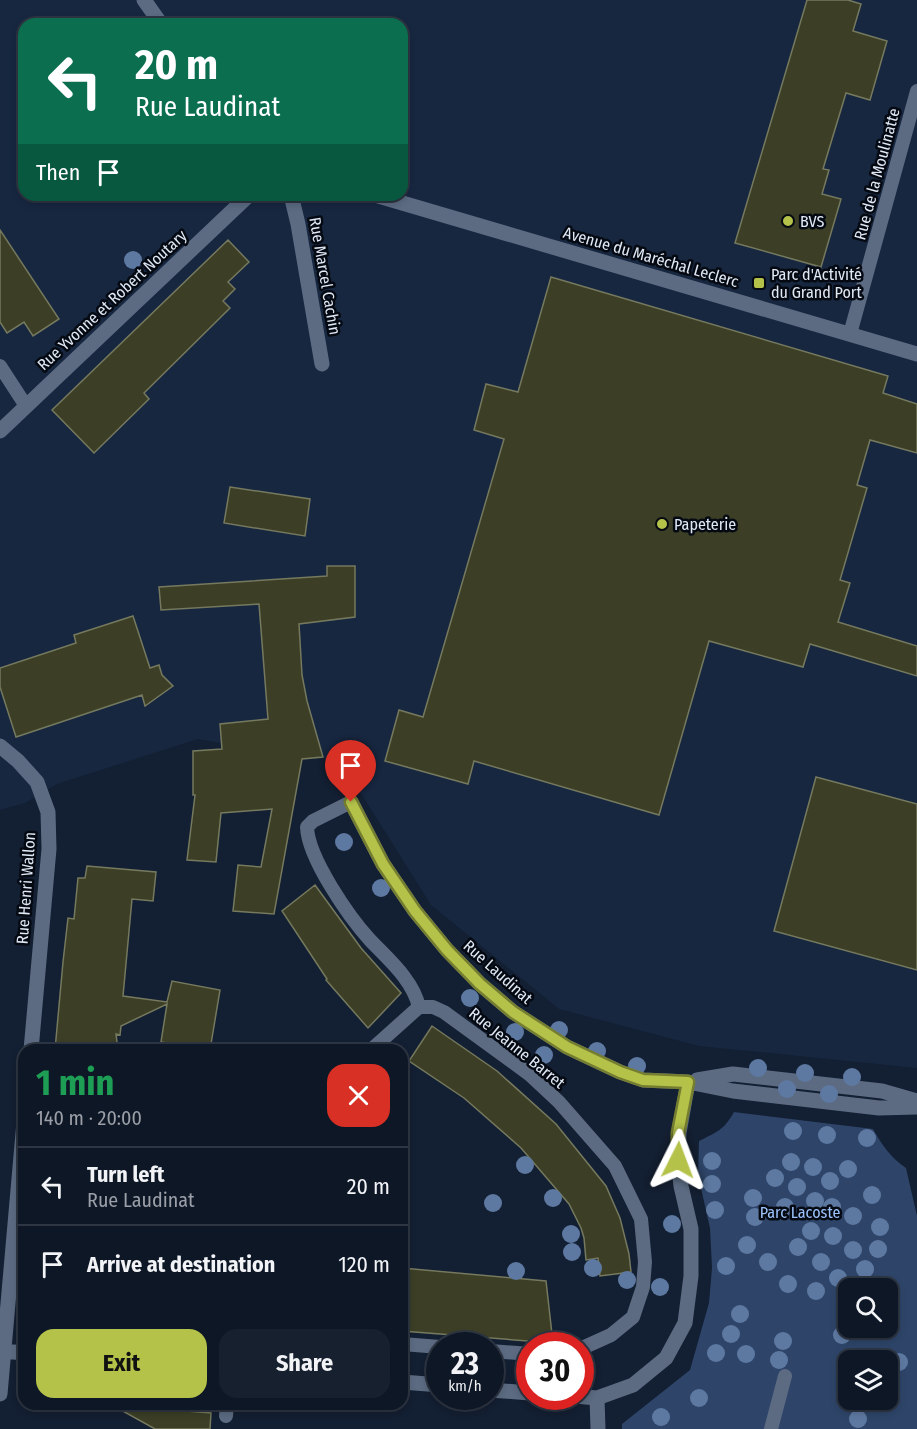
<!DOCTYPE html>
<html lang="en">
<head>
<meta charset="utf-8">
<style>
  :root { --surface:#0e1726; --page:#17202e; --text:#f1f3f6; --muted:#9b9fa7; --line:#2e3643; --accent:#b4c24a }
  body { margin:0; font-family:"Fira Sans Condensed",sans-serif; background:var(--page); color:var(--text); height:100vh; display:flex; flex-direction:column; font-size:22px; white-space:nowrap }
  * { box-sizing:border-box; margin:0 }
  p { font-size:20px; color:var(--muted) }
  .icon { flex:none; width:33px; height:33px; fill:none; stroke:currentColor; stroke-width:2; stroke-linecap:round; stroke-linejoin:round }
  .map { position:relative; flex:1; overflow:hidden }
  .drawer { position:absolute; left:18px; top:1044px; width:390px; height:366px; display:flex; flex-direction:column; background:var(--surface); border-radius:18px; box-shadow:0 3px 9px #0003,0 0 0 2px var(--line) }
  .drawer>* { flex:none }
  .hud { position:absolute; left:18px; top:18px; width:390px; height:183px; border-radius:18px; box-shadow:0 3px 9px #0003,0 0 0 2px var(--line); background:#0b6e4f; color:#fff; overflow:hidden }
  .fabs { position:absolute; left:838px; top:1278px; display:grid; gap:12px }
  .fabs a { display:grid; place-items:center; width:60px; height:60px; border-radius:12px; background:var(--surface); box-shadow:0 3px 9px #0003,0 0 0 2px var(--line); font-size:30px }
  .speed { position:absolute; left:426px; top:1332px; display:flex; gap:12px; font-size:30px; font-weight:700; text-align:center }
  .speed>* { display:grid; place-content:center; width:78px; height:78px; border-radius:50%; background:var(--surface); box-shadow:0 3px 9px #0003,0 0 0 2px var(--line); line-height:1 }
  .speed small { font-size:15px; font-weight:400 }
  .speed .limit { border:9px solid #d22; background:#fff; color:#111 }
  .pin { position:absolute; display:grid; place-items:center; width:51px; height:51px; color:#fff; margin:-62px -26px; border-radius:50% 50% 50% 0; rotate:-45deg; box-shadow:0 0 6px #0007 }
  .pin .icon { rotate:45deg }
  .me { position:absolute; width:66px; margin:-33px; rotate:3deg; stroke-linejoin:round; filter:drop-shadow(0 0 4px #0008) }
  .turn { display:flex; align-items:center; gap:21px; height:126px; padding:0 18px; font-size:27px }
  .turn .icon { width:78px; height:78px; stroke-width:2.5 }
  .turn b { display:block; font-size:42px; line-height:51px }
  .then { display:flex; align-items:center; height:57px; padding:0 18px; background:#0003; gap:12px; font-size:22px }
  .round { display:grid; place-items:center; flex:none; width:63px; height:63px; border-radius:18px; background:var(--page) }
  .overview { display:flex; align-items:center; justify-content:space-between; height:102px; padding:0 18px }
  h1 { font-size:36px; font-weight:700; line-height:45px; color:#1e9e55 }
  .action { display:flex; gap:12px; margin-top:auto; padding:12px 18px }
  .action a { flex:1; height:69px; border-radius:18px; background:var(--accent); color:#111; font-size:24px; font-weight:700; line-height:69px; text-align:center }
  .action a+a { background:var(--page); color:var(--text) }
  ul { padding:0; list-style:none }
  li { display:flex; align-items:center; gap:18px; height:78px; padding:0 18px; border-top:2px solid var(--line) }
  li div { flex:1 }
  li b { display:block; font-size:22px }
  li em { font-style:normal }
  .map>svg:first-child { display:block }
  .built { fill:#172740; fill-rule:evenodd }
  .green { fill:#2e4569; fill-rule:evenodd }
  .building { fill:#3c3f26; stroke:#75795e; stroke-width:1.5 }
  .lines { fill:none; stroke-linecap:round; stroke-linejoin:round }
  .lane { stroke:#5c6b82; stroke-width:14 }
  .street { stroke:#5c6b82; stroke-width:15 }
  .secondary { stroke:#5c6b82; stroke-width:15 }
  .tree { fill:#5e79a1 }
  .route-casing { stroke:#757e30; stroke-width:15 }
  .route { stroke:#b4c24a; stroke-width:10 }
  .poi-dot { fill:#b4c24a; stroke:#050911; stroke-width:2 }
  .labels { text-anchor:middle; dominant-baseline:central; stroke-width:5; stroke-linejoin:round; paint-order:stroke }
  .street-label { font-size:16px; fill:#e0e9f6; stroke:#050911 }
  .poi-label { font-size:16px; fill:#e0e9f6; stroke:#050911; text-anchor:start }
  .park-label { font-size:16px; fill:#9cc2fc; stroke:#050911 }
</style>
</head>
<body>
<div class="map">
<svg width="917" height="1429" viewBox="0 0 917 1429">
  <rect width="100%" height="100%" fill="#131f32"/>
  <path class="built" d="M 0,0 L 917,0 L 917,1068 L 699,1046 L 559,1009 L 431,905 L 362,795 L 323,757 L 302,759 L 198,739 L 57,784 L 25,803 L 0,810 ZM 24,24 L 402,24 L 402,195 L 24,195 Z"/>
  <path class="green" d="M 734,1112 L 873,1129 C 882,1145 891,1158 906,1168 L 917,1216 L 917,1429 L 622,1429 L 622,1424 L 690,1370 L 709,1303 L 712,1268 L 710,1228 L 698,1175 L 699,1141 C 717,1132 724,1130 734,1112 ZM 849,1288 L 888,1288 L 888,1328 L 849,1328 ZM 849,1360 L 888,1360 L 888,1400 L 849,1400 Z"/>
  <path class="building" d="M 807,0 L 848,0 L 861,4 L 853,31 L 887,41 L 870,100 L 846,93 L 823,169 L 829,170 L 822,194 L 841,199 L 821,267 L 735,243 Z
    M 0,230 L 59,319 L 33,336 L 24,322 L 7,333 L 0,322 Z
    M 228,240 L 249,262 L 228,282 L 235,289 L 223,301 L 230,308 L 144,393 L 149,399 L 94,453 L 52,410 Z
    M 551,277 L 888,376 L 883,393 L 917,404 L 917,453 L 870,440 L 857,485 L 867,488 L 840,580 L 850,583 L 838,622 L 917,646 L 917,676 L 810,644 L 803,667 L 709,641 L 659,815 L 474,761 L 468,784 L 385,761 L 399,710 L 423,717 L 504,439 L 474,430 L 486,384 L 518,392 Z
    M 230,487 L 310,499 L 305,536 L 224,523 Z
    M 327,566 L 355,566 L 355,617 L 299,624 L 302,675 L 307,701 L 323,757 L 302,759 L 274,914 L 233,911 L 238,865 L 261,867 L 272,809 L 221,813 L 216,862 L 187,860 L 195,795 L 193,795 L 193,751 L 222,749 L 220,724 L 268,719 L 259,604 L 161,610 L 159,587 L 327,576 Z
    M 133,616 L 150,668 L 159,665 L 162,675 L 173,686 L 145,706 L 142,695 L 16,737 L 0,687 L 0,668 L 76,643 L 74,635 Z
    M 816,777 L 917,804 L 917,970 L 774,931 Z
    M 87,866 L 156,872 L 153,901 L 132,899 L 123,996 L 167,1002 L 172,981 L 220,990 L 210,1050 L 161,1042 L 167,1004 L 121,1026 L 120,1035 L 116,1034 L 118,1050 L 55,1050 L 63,962 L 68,918 L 74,919 L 78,878 L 85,878 Z
    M 315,885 L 361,948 L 401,993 L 368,1028 L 326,980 L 327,979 L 282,911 Z
    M 432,1026 L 497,1071 L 556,1124 L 606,1186 L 620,1218 L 629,1254 L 631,1272 L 600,1276 L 598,1258 L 586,1260 L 584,1238 L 581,1228 L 569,1204 L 521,1148 L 464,1098 L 409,1061 Z
    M 402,1268 L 546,1281 L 553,1343 L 402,1331 Z
    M 112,1405 L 211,1413 L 210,1429 L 155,1429 Z"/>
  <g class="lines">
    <path class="lane" d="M 850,334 L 917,91
      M 0,366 L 26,406
      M 351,802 L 313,821 L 307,827 C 308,858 349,917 370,940 C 389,960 413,980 419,1007 L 433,1007 L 444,1012 L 529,1074 L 559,1102 L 615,1166 L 641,1219 L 645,1262 L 643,1287 L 633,1317 L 611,1335 L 580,1349
      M 371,1050 L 419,1007
      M 402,1344 L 440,1347
      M 490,1351 L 530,1354
      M 226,1416 L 227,1404
      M 771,1429 L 785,1376"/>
    <path class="street" d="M 291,195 L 298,224 L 322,364
      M 0,431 L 249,195
      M 0,746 L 18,761 L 37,782 L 48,812 L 49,849 L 31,1050
      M 351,802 L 383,864 L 415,911 L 447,950 L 480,984 L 513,1012 L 567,1047 L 620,1072 L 643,1080 L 688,1082 L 733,1091 L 879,1108 L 917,1107
      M 697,1080 L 733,1074 L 882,1091 L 917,1101
      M 3,1351 L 24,1353
      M 402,1382 L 440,1385
      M 490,1390 L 530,1393
      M 0,1394 L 24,1122
      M 575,1396 L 597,1398 L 633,1385 L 666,1358 L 685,1323 L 691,1276 L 691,1229 L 681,1186 L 678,1160 L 679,1133 L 688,1082
      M 597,1398 L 598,1429"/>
    <path class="secondary" d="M 144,0 L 161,24
      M 375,195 L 917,354"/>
  </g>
  <g class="tree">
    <circle cx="133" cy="260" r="9"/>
    <circle cx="344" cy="842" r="9"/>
    <circle cx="381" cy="888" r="9"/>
    <circle cx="470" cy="998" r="9"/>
    <circle cx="559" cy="1030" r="9"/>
    <circle cx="515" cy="1032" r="9"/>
    <circle cx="597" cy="1051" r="9"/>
    <circle cx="544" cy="1055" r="9"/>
    <circle cx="637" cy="1066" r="9"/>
    <circle cx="758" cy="1068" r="9"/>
    <circle cx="805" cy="1073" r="9"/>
    <circle cx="852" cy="1077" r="9"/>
    <circle cx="787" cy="1089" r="9"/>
    <circle cx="829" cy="1094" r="9"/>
    <circle cx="793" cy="1131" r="9"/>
    <circle cx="827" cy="1135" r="9"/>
    <circle cx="867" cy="1138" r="9"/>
    <circle cx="712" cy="1161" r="9"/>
    <circle cx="791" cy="1162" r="9"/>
    <circle cx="525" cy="1165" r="9"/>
    <circle cx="813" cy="1167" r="9"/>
    <circle cx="848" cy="1169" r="9"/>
    <circle cx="775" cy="1178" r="9"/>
    <circle cx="830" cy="1181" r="9"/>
    <circle cx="712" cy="1184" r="9"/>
    <circle cx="797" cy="1187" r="9"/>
    <circle cx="872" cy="1195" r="9"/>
    <circle cx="553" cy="1198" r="9"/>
    <circle cx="753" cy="1198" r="9"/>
    <circle cx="815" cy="1201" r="9"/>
    <circle cx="493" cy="1203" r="9"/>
    <circle cx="785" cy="1207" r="9"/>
    <circle cx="832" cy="1207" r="9"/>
    <circle cx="715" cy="1210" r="9"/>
    <circle cx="853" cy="1216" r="9"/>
    <circle cx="755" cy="1217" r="9"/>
    <circle cx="672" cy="1224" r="9"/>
    <circle cx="880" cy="1227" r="9"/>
    <circle cx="811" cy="1231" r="9"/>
    <circle cx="571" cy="1234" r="9"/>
    <circle cx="833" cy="1236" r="9"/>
    <circle cx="747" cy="1245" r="9"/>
    <circle cx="798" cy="1247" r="9"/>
    <circle cx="878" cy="1249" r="9"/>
    <circle cx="853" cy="1250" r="9"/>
    <circle cx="572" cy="1252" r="9"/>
    <circle cx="768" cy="1262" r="9"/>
    <circle cx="821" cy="1262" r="9"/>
    <circle cx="726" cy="1266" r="9"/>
    <circle cx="593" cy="1268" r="9"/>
    <circle cx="865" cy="1269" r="9"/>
    <circle cx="516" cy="1271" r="9"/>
    <circle cx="838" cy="1278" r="9"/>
    <circle cx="627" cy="1280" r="9"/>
    <circle cx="788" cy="1284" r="9"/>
    <circle cx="660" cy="1287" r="9"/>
    <circle cx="816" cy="1291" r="9"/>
    <circle cx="740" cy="1314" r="9"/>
    <circle cx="731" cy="1334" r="9"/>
    <circle cx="842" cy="1335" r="9"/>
    <circle cx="783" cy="1341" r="9"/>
    <circle cx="716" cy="1353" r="9"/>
    <circle cx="746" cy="1354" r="9"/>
    <circle cx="779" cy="1360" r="9"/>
    <circle cx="899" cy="1362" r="9"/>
    <circle cx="699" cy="1398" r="9"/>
    <circle cx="661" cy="1417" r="9"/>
    <circle cx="858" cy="1419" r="9"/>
  </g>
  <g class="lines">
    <defs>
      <path id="route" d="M 351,802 L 383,864 L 415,911 L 447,950 L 480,984 L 513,1012 L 567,1047 L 620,1072 L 643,1080 L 688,1082 L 678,1133 L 678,1160"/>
    </defs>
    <use href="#route" class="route-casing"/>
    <use href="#route" class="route"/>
  </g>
  <g class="poi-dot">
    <circle cx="788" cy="221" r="6"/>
    <rect x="753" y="277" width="12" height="12" rx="3"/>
    <circle cx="662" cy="524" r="6"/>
  </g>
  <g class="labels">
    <g class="street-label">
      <text transform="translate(877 174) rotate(-75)">Rue de la Moulinatte</text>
      <text transform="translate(651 257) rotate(16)">Avenue du Maréchal Leclerc</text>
      <text transform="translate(325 276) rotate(80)">Rue Marcel Cachin</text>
      <text transform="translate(112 300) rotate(-43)">Rue Yvonne et Robert Noutary</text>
      <text transform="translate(26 888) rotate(-86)">Rue Henri Wallon</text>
      <text transform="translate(498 972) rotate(42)">Rue Laudinat</text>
      <text transform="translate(517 1048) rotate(39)">Rue Jeanne Barret</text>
    </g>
    <g class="poi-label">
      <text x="800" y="221">BVS</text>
      <text x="771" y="274">Parc d'Activité<tspan x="771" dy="18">du Grand Port</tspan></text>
      <text x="674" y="524">Papeterie</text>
    </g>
    <g class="park-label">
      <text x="800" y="1212">Parc Lacoste</text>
    </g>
  </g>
</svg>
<div class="fabs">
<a><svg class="icon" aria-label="search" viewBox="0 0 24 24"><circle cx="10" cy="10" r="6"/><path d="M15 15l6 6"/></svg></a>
<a><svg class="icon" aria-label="layers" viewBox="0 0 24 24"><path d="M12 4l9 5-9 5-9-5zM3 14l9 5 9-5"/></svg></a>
</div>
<div class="speed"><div>23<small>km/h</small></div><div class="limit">30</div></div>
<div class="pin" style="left:351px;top:802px;background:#d93025"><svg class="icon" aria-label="arrive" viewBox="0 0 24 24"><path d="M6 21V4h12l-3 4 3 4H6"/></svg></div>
<svg class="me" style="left:678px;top:1160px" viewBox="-20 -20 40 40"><path d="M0-17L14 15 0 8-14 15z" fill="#b4c24a" stroke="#fff" stroke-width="4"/></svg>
<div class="hud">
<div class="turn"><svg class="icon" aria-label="left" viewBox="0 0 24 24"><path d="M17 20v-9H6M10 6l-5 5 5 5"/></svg><div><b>20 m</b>Rue Laudinat</div></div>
<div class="then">Then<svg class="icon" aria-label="arrive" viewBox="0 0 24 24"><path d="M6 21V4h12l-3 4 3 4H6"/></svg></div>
</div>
<section class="drawer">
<div class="overview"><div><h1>1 min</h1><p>140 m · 20:00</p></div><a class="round" style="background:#d93025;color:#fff"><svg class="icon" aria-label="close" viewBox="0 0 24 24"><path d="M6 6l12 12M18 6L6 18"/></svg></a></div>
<ul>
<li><svg class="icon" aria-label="left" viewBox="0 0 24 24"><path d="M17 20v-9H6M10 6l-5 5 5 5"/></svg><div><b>Turn left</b><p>Rue Laudinat</p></div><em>20 m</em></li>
<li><svg class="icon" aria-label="arrive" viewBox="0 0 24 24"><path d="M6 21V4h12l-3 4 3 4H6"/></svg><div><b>Arrive at destination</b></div><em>120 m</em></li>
</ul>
<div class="action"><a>Exit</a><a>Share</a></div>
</section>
</div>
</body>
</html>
